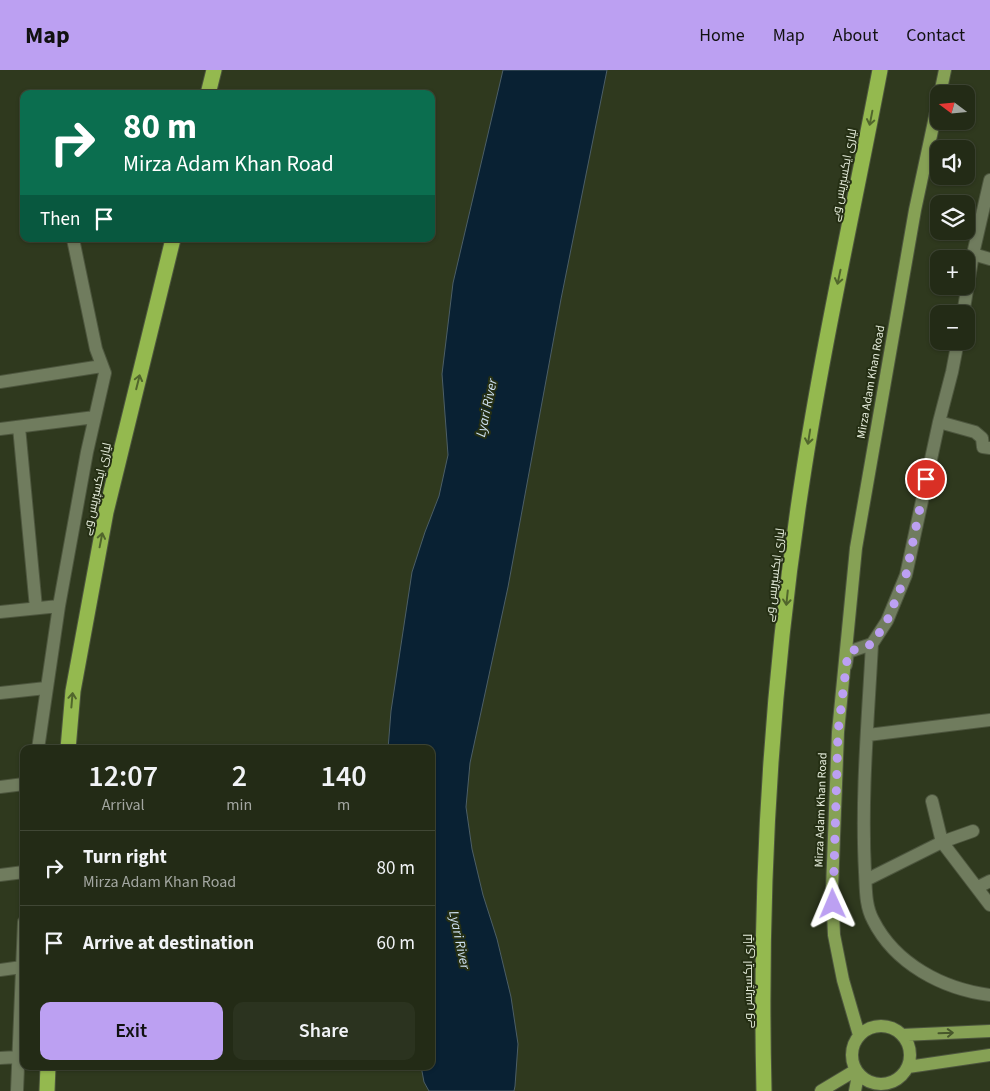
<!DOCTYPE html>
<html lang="en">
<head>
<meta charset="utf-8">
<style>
  :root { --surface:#232b16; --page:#2b331f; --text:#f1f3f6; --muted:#a3a7a1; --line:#404735; --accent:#bca0f2 }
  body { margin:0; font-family:"Source Sans 3",Cairo,sans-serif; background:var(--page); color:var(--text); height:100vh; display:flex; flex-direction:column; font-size:19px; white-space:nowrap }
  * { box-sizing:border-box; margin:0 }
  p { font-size:16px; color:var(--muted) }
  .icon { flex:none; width:28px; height:28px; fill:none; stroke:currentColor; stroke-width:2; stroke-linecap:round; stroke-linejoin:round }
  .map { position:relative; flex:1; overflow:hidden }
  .panel { position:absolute; left:20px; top:675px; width:415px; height:325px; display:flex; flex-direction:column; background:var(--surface); border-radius:10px; box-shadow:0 1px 4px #0004,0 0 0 1px var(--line) }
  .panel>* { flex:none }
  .banner { position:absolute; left:20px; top:20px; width:415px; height:152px; border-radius:10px; box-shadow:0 1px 4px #0004,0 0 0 1px var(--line); background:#0b6e4f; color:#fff; overflow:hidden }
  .needle { width:32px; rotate:286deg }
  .buttons { position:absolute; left:930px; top:15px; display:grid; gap:10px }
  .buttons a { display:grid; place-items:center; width:45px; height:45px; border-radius:10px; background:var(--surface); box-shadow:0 1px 4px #0004,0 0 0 1px var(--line); font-size:25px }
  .pin { position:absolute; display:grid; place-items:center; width:42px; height:42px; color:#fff; margin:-21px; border:2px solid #fff; border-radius:50%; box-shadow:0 1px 5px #0007 }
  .me { position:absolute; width:55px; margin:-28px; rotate:359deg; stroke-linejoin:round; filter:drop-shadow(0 0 4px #0008) }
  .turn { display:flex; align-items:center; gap:18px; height:105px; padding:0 20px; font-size:22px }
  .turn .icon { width:65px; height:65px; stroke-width:2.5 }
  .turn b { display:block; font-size:35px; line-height:42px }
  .then { display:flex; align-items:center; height:48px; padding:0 20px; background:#0003; gap:10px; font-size:19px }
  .eta { display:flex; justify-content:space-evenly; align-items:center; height:85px; text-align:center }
  .eta b { font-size:30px; font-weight:600; line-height:35px }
  .action { display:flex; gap:10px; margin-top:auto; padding:10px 20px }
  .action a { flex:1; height:58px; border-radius:10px; background:var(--accent); color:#111; font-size:20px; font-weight:600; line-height:58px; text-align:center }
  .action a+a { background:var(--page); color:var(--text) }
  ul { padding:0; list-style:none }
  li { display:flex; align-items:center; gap:15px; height:75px; padding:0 20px; border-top:1px solid var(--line) }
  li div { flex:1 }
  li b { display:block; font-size:19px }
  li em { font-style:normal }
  header { display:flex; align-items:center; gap:30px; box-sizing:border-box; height:70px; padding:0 25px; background:var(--accent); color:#111 }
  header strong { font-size:24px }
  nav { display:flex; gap:28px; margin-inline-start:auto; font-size:18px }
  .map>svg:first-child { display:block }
  .water { fill:#092133; stroke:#4c5e66 }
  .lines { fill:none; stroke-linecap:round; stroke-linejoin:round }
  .minor-casing { stroke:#4d563e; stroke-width:14 }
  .major-casing { stroke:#4d563e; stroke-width:14 }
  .highway-casing { stroke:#4d563e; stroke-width:17 }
  .minor { stroke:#707c5e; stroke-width:12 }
  .major { stroke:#86a155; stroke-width:12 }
  .highway { stroke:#94b94f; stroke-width:15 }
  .oneway { stroke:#51662c }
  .oneway2 { stroke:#47572b }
  .route { stroke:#bca0f2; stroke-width:9; stroke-dasharray:0 16.2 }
  .labels { text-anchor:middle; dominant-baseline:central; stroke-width:4; stroke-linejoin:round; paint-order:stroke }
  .street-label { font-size:12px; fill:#e7eedd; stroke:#252f14 }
  .water-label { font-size:14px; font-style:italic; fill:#cee0f0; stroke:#252f14 }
</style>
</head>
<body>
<header>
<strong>Map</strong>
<nav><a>Home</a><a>Map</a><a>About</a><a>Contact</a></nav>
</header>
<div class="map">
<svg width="990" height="1021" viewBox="0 0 990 1021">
  <rect width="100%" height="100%" fill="#2f391e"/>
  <path class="water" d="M 503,0 L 607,0 L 561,229 L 508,517 L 470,693 L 466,737 L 472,779 L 483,825 L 497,869 L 511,927 L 518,974 L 515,1016 L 514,1021 L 429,1021 L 424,1012 L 421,996 L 431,996 L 431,679 L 388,679 L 391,641 L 412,502 L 425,462 L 439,426 L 448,385 L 442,304 L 453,213 Z"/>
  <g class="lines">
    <defs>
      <path id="minor" d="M 973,184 L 990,189
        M 963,244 L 973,184 L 990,110
        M 0,312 L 102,296
        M 939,352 L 975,362 L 982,368 L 983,377 L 990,378
        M 19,357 L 36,538
        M 0,359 L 95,347
        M 0,542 L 59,536
        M 872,574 C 868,650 861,726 865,802 C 866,818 865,835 873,850 C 895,894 943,919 990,925
        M 846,595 L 848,582 L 872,574 L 887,551 L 906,505 L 939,352 L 952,302 L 958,271
        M 0,623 L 46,618
        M 868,665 L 990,650
        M 38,679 L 59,536 L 87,382 L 105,303 L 96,279 L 73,169
        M 0,717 L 24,714
        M 932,731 L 942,772 L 990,835
        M 0,805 L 24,802
        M 866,810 L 942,772 L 973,761
        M 978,817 L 990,811
        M 0,900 L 22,897
        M 0,988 L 18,987
        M 17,1021 L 24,852"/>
      <path id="major" d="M 940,24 L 945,0
        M852 985a29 29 0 1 1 58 0a29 29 0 1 1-58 0Z
        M 859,965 L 843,910 L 834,865 L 832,819 L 838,662 L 856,478 L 915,140 L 939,28
        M 902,965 L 990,961
        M 908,997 L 990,985
        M 821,1021 L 856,1000
        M 855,1021 L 858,1005"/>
      <path id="highway" d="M 208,24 L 214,0
        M 68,679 L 73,621 L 106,442 L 173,169
        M 47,1021 L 48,996
        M 764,1021 C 759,818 771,613 802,412 C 823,274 854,137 880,0"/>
    </defs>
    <use href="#minor" class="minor-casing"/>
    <use href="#major" class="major-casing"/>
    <use href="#highway" class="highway-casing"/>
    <use href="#minor" class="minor"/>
    <use href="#major" class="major"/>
    <use href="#highway" class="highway"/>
  </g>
  <defs><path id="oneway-shaft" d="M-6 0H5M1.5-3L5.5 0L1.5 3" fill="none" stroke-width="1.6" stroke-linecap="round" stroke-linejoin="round" transform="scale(1.25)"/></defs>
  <g class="oneway">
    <use href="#oneway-shaft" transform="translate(871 48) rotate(101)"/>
    <use href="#oneway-shaft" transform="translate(839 207) rotate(102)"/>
    <use href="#oneway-shaft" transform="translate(138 312) rotate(-76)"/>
    <use href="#oneway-shaft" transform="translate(809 367) rotate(99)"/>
    <use href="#oneway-shaft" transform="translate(101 470) rotate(-79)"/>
    <use href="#oneway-shaft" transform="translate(787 528) rotate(96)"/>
    <use href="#oneway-shaft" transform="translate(72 630) rotate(-85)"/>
  </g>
  <use class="oneway2" href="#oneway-shaft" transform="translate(946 963) rotate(-2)"/>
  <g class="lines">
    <path class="route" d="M 833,834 L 838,662 L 848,582 L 872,574 L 887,551 L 906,505 L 926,409"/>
  </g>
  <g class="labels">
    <g class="street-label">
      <text transform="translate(844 105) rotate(-79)">لیاری ایکسپریس وے</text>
      <text transform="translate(871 312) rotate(-80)">Mirza Adam Khan Road</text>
      <text transform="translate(97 419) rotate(-77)">لیاری ایکسپریس وے</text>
      <text transform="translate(775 505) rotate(-83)">لیاری ایکسپریس وے</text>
      <text transform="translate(821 740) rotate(-88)">Mirza Adam Khan Road</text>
      <text transform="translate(748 911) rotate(-90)">لیاری ایکسپریس وے</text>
    </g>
    <g class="water-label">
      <text transform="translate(487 338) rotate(-78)">Lyari River</text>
      <text transform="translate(459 870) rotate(78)">Lyari River</text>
    </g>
  </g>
</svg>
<div class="buttons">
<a><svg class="needle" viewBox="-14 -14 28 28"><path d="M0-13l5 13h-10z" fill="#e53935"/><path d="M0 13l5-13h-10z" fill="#a3a7a1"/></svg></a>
<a><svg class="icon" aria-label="sound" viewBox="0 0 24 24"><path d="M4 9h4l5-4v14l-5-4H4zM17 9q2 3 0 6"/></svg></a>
<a><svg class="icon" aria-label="layers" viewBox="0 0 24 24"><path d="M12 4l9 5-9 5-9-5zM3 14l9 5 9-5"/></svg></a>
<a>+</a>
<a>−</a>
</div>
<div class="pin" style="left:926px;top:409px;background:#d93025"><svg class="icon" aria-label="arrive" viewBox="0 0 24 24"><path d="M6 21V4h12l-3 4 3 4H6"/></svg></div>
<svg class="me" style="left:833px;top:834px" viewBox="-20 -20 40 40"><path d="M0-17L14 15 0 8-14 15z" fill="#bca0f2" stroke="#fff" stroke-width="4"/></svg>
<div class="banner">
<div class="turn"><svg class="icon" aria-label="right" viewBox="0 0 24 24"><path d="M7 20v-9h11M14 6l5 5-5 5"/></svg><div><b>80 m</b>Mirza Adam Khan Road</div></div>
<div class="then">Then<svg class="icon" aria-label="arrive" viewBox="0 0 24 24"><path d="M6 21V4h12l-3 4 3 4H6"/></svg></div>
</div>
<section class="panel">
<div class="eta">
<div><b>12:07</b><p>Arrival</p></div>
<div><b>2</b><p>min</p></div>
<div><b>140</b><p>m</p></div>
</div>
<ul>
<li><svg class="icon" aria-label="right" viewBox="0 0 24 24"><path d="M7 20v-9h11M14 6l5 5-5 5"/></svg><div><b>Turn right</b><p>Mirza Adam Khan Road</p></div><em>80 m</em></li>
<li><svg class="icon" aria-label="arrive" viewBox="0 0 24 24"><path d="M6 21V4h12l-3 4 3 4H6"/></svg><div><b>Arrive at destination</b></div><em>60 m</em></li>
</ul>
<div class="action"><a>Exit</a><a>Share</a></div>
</section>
</div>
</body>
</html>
